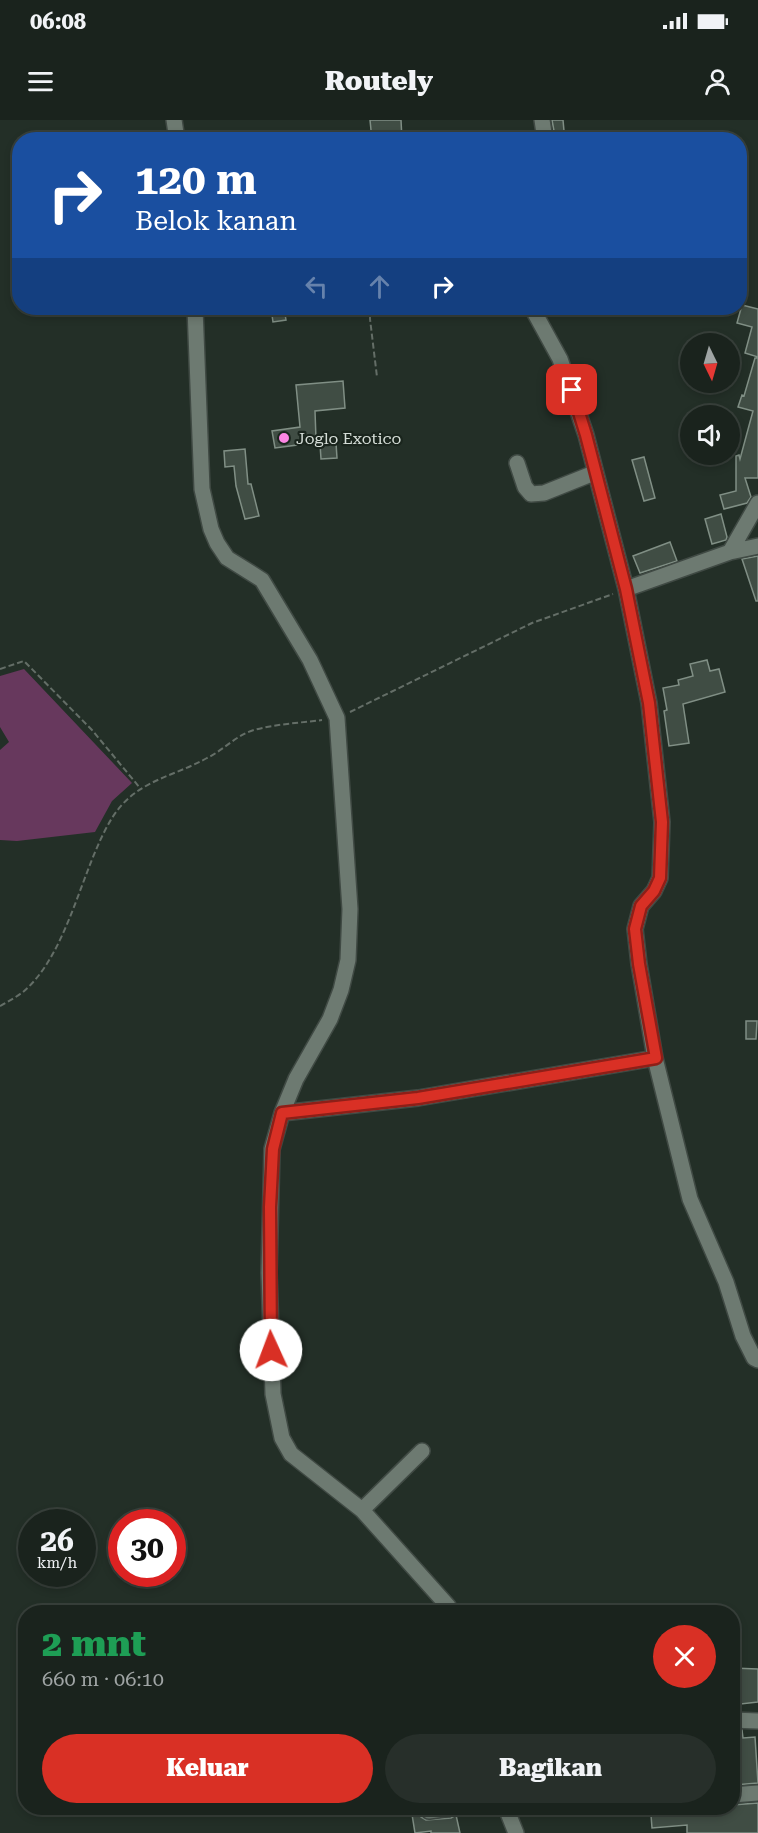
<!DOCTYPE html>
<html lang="id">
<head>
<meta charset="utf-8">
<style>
  :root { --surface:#1a231d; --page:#272f2a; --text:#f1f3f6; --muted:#9fa4a4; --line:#38403b; --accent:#d93025 }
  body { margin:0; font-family:"Roboto Serif",serif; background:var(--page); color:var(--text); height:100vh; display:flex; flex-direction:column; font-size:22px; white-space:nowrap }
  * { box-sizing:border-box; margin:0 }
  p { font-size:20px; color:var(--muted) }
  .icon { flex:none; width:33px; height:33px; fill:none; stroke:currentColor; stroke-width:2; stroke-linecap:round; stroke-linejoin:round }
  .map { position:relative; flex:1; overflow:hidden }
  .sheet { position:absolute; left:18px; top:1485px; width:722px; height:210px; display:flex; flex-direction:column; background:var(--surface); border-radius:24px; box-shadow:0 3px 9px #0003,0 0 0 2px var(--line) }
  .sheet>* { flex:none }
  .hud { position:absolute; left:12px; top:12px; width:735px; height:183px; border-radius:24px; box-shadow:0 3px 9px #0003,0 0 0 2px var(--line); background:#1a4fa0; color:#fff; overflow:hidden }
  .needle { width:39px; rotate:175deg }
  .buttons { position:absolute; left:680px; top:213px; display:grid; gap:12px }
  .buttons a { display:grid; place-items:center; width:60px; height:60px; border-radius:50%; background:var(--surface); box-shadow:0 3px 9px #0003,0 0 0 2px var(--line); font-size:30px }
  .speed { position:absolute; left:18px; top:1389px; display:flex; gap:12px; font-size:30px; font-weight:700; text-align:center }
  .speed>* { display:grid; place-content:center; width:78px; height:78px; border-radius:50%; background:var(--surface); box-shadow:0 3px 9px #0003,0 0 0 2px var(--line); line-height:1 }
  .speed small { font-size:15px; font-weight:400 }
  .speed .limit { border:9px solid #d22; background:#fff; color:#111 }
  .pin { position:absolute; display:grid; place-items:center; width:51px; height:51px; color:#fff; margin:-26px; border-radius:12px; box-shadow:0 3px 9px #0006 }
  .me { position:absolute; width:66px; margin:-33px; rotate:358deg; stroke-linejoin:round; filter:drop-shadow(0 0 4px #0008) }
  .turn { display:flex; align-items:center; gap:21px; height:126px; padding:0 24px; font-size:27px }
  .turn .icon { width:78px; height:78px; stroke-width:2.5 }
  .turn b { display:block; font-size:42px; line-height:51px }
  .lanes { display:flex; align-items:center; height:57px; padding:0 24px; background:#0003; justify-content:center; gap:30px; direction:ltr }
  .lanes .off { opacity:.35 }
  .round { display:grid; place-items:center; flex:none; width:63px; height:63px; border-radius:32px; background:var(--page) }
  .summary { display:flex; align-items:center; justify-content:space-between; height:102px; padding:0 24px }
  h1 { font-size:36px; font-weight:800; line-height:45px; color:#1e9e55 }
  .button { display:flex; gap:12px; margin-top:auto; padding:12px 24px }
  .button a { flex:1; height:69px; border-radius:36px; background:var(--accent); color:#fff; font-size:24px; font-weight:800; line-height:69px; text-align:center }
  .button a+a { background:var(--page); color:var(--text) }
  .status { display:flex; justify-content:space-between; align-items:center; height:42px; padding:0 30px; background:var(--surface); direction:ltr }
  .status svg { height:16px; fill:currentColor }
  header { display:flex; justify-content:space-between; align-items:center; height:78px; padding:0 24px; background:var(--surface); font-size:27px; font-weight:800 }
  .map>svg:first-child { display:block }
  .green { fill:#67385d }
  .building { fill:#404d44; stroke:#808f85; stroke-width:1.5 }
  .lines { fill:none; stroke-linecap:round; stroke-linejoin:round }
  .minor-casing { stroke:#404a44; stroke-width:18 }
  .path { stroke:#646e67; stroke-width:2; stroke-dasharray:6 3; stroke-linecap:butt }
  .minor { stroke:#6d7a71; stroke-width:15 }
  .route-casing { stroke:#8d1f18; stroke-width:15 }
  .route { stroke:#d93025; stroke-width:10 }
  .poi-dot { fill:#fc86e3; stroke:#1a251d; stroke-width:2 }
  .labels { text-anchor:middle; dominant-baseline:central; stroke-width:4.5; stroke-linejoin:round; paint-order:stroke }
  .poi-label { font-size:16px; fill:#d5ddd7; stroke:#1a251d; text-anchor:start }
</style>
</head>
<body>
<div class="status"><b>06:08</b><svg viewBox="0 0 49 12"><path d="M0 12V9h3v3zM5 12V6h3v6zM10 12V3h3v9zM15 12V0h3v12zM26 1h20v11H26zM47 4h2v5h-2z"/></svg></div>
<header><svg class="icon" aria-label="menu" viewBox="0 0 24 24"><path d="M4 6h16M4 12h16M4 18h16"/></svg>Routely<svg class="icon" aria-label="person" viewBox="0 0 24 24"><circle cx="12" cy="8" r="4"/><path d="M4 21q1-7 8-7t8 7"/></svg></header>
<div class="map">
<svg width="758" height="1713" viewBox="0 0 758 1713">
  <rect width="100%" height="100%" fill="#232f27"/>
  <path class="green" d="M 24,549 L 132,663 L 112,681 L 95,712 L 17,721 L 0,720 L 0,630 L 9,622 L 0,607 L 0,556 Z"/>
  <path class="building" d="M 370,0 L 401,0 L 402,20 L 372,20 Z
    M 552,0 L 563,0 L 564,11 L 554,11 Z
    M 742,185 L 758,189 L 758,237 L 745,233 L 752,207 L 737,203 Z
    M 271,188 L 284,188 L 286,200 L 273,202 Z
    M 755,238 L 758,238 L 758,358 L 745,358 L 751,377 L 747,383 L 724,389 L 720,375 L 736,371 L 736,336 L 739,335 L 740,339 L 753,291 L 738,287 L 742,275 L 744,276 Z
    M 343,261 L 345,288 L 315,291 L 316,319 L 296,321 L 297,325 L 275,328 L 272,311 L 300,307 L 296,265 Z
    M 336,323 L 337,338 L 321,339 L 320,324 Z
    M 245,329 L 248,364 L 251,364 L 259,396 L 245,399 L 236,366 L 234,346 L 225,347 L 224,331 Z
    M 644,337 L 655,378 L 644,381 L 632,340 Z
    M 721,394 L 727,417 L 726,420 L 712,424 L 705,399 Z
    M 670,422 L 677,441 L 640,453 L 633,436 Z
    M 758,436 L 758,481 L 756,481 L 742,439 Z
    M 707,540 L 710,551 L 719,549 L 725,572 L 683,584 L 689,623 L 669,626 L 664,591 L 667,590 L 663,568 L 679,565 L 678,560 L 693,556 L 690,544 Z
    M 746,901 L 757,901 L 756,919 L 746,919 Z
    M 732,1548 L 758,1549 L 758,1582 L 732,1585 Z
    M 732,1610 L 742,1610 L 743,1618 L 755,1617 L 758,1663 L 734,1665 Z
    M 758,1683 L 758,1713 L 687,1713 L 687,1705 L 652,1708 L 651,1695 L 658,1694 L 658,1688 L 699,1688 L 699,1692 L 720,1691 L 719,1688 L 732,1688 L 732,1685 Z
    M 411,1688 L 420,1688 L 421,1697 L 426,1700 L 451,1698 L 456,1695 L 460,1713 L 431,1713 L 431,1711 L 415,1713 Z"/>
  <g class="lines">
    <defs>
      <path id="minor" d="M 174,0 L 177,20
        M 542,0 L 545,20
        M 195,188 L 202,369 L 211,409 L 217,423 L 227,438 L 262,460 L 310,540 L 337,598 L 350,789 L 348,840 L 341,870 L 330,899 L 296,959 L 282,993 L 272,1029 L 269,1153 L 273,1274 L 282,1318 L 291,1334 L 362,1390 L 448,1486 L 451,1492
        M 532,188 L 560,239 L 586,315 L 626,469 L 649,583 L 662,702 L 660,758 L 654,771 L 641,786 L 635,809 L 639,844 L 655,938
        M 517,343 L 525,367 L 531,374 L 544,373 L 594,353
        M 730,432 L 758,426
        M 626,469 L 730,432 L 758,383
        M 282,993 L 418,978 L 655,938 L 690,1079 L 726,1162 L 743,1216 L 754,1238 L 758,1240
        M 362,1390 L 422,1331
        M 732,1600 L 758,1601
        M 732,1675 L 758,1673
        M 506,1688 L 516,1713
        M 429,1691 L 450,1688"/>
    </defs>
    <use href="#minor" class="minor-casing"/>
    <path class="path" d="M 374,188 L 370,194 L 370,199 L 377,257
      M 425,188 L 487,190 L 518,188
      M 0,549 L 24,541 L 92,610 L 140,668
      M 350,592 L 532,503 L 613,474
      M 0,886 C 8,882 16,877 23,872 C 69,833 81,748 112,698 C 136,660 171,658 207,638 C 224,630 236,615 254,610 C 276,604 299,603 322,600"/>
    <use href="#minor" class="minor"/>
  </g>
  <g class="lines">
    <defs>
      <path id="route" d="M 271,1230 L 270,1087 L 273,1029 L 282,993 L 418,978 L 656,938 L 639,844 L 635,809 L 641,786 L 654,771 L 660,758 L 662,702 L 649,583 L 626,469 L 586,315 L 572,270"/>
    </defs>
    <use href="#route" class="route-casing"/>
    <use href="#route" class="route"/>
  </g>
  <circle class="poi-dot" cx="284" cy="318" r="6"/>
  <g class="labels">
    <g class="poi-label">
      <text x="296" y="318">Joglo Exotico</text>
    </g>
  </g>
</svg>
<div class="buttons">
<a><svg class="needle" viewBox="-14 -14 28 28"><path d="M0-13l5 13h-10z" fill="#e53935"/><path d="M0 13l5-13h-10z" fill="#9fa4a4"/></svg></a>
<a><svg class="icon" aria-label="sound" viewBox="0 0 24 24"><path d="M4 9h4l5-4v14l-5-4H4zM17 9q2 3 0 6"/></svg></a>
</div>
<div class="speed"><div>26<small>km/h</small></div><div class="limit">30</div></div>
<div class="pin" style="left:572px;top:270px;background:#d93025"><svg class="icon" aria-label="arrive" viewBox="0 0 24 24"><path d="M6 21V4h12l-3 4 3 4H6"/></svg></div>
<svg class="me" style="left:271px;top:1230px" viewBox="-20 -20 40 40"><circle r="19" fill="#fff"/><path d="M0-13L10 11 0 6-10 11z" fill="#d93025"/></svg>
<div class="hud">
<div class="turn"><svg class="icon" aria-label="right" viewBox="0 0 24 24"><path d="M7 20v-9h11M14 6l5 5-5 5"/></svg><div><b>120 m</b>Belok kanan</div></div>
<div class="lanes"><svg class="icon off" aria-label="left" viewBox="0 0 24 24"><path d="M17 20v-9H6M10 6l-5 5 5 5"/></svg><svg class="icon off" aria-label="ahead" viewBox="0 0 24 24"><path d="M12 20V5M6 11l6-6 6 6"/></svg><svg class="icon" aria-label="right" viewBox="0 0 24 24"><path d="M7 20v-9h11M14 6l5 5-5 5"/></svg></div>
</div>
<section class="sheet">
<div class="summary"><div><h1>2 mnt</h1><p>660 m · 06:10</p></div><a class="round" style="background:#d93025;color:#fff"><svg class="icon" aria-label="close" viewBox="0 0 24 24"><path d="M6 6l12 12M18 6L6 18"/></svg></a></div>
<div class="button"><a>Keluar</a><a>Bagikan</a></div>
</section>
</div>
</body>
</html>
